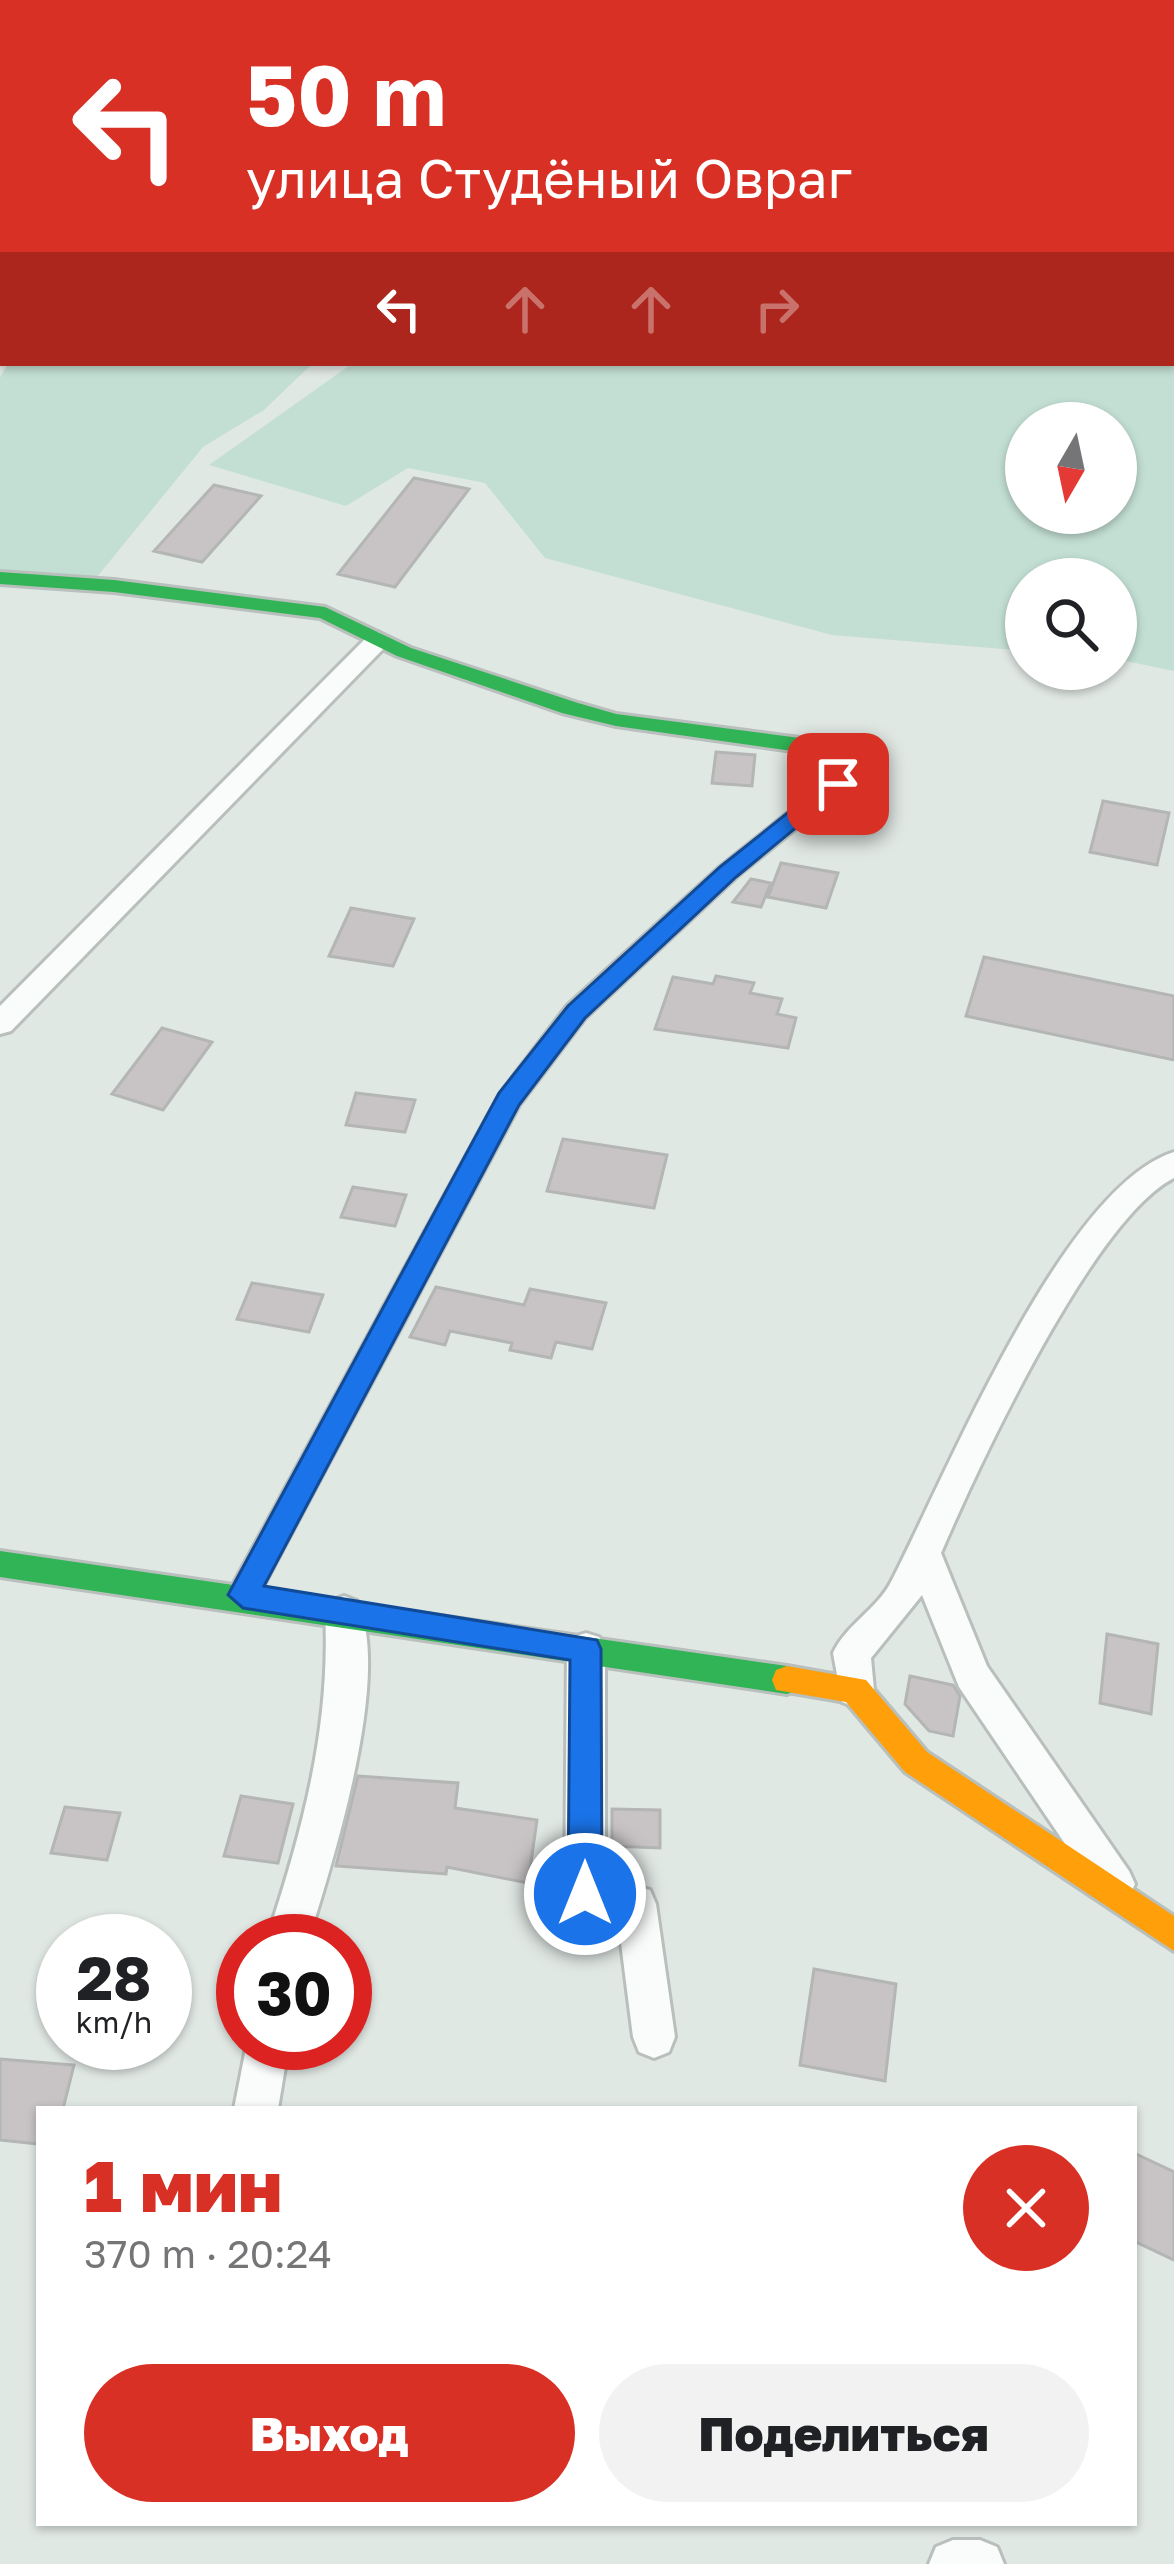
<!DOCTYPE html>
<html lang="ru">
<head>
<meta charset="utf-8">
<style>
  :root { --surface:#fff; --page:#f2f2f2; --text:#202124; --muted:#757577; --accent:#d93025 }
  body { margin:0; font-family:"Golos Text",sans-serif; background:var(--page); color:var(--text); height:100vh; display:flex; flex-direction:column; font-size:45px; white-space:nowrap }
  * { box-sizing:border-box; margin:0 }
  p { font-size:39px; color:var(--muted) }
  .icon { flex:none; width:66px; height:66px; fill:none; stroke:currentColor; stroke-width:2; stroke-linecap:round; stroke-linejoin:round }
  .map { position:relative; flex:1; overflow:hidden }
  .drawer { position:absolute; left:36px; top:2106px; width:1101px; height:420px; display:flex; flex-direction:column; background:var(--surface); border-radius:0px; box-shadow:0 3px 9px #0004 }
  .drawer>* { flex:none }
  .banner { position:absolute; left:0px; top:0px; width:1176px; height:366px; box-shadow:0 3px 9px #0004; background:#d93025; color:#fff; overflow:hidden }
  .needle { width:78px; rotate:189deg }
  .fabs { position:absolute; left:1005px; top:402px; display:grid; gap:24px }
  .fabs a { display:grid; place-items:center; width:132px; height:132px; border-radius:50%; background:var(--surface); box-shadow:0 3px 9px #0004; font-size:60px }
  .speed { position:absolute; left:36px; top:1914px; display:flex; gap:24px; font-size:60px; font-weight:700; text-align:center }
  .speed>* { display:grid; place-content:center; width:156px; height:156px; border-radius:50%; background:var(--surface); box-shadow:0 3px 9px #0004; line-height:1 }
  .speed small { font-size:30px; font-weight:400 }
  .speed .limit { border:18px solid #d22; background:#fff; color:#111 }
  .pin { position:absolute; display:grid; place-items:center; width:102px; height:102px; color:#fff; margin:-51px; border-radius:24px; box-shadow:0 6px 18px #0006 }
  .me { position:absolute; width:132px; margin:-66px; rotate:0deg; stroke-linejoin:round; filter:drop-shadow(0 0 9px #0008) }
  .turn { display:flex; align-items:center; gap:42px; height:252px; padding:0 48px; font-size:54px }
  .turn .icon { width:156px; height:156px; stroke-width:2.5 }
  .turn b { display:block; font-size:84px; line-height:102px }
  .lanes { display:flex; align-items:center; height:114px; padding:0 48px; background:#0003; justify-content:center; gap:60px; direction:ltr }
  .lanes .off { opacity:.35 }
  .round { display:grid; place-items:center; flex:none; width:126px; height:126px; border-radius:63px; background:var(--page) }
  .overview { display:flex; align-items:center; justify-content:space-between; height:204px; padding:0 48px }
  h1 { font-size:72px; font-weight:800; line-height:90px; color:var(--accent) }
  .primary-button { display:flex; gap:24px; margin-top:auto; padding:24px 48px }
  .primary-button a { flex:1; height:138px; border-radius:72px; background:var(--accent); color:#fff; font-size:48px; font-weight:800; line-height:138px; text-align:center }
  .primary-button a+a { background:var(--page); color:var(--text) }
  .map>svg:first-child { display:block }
  .green { fill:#c3dfd3; fill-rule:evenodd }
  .building { fill:#c8c4c6; stroke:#b4b5b5; stroke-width:3 }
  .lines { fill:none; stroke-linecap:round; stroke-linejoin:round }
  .street-casing { stroke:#b9bfbc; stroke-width:6 }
  .fast-casing { stroke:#b9bfbc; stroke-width:6 }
  .slow-casing { stroke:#b9bfbc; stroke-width:6 }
  .street { fill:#fafcfb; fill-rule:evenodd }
  .fast { fill:#30b455; fill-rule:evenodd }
  .slow { fill:#ff9f0a; fill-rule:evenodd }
  .route { fill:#1a73e8; stroke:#114b97; stroke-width:3 }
</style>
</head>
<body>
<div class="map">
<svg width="1174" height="2564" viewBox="0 0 1174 2564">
  <rect width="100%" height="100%" fill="#e0e8e4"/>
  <path class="green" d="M 1174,336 L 1174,671 L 1116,659 L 1116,579 L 1026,579 L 1026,651 L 832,635 L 545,558 L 485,483 L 408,468 L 346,506 L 209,465 L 353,363 L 1173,363 ZM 1026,423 L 1116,423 L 1116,513 L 1026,513 Z
    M 9,363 L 313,363 L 264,410 L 203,447 L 97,577 L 0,573 L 0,377 Z"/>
  <path class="building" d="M 414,478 L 469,489 L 395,587 L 338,574 Z
    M 214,485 L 261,496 L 202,562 L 154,551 Z
    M 716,752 L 755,755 L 752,786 L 712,783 Z
    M 1103,801 L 1169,813 L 1157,865 L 1090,852 Z
    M 781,863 L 838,873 L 826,908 L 768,897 Z
    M 751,879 L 771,883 L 761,907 L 733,902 Z
    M 351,908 L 414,919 L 393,966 L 329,956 Z
    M 984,957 L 1174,996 L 1174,1060 L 966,1016 Z
    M 716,976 L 754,983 L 750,993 L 782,999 L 777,1014 L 796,1018 L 788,1048 L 655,1029 L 673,977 L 713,984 Z
    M 162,1028 L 212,1042 L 163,1110 L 112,1094 Z
    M 356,1093 L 415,1100 L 405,1132 L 346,1125 Z
    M 563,1139 L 667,1155 L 654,1208 L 547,1191 Z
    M 353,1187 L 406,1195 L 395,1226 L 341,1217 Z
    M 252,1283 L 323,1295 L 309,1332 L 237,1319 Z
    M 436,1287 L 524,1305 L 530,1289 L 606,1303 L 592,1349 L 556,1342 L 551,1358 L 510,1350 L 512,1343 L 450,1331 L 445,1345 L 410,1337 Z
    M 1107,1634 L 1158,1644 L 1151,1714 L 1100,1703 Z
    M 910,1676 L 953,1685 L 960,1696 L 953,1736 L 929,1731 L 905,1704 Z
    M 358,1776 L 458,1783 L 455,1808 L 537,1820 L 528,1883 L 447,1867 L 446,1874 L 336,1866 Z
    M 241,1796 L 293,1804 L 278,1863 L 224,1856 Z
    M 65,1807 L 120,1813 L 107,1860 L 51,1853 Z
    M 612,1809 L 660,1810 L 660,1848 L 612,1846 Z
    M 814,1969 L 896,1984 L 885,2081 L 800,2065 Z
    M 0,2059 L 74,2065 L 63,2109 L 39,2109 L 39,2144 L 0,2140 Z
    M 1134,2153 L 1174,2172 L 1174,2260 L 1134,2241 Z"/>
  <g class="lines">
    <defs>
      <path id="street" d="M 250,0 L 269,0 L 248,3 Z
        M 0,288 L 3,288 L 0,304 Z
        M 378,632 L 391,640 L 387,645 L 11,1031 L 0,1034 L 0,1006 L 369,635 Z
        M 1174,1152 L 1174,1178 C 1093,1219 979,1465 941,1553 L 987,1666 L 1129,1871 L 1135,1884 L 1129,1897 L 1115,1903 L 1101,1897 L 959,1687 L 922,1595 L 871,1658 L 874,1690 L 868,1702 L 855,1707 L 842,1702 L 833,1653 C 846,1625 877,1609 891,1582 C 945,1478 1062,1187 1174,1152 Z
        M 344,1596 L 357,1601 C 393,1674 332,1864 308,1941 L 266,1941 C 302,1833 331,1727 325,1612 L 331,1601 Z
        M 586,1633 L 599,1637 L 605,1649 L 605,1879 L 650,1890 L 656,1904 L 675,2037 L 669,2052 L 654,2058 L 639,2052 L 633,2037 L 618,1919 L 571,1907 L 565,1894 L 567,1649 L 573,1637 Z
        M 247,2043 L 289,2043 L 278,2109 L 234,2109 Z
        M 953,2540 L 980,2540 L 997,2547 L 1004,2564 L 929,2564 L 936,2547 Z"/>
      <path id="fast" d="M 0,572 L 114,580 L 325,607 L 411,648 L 578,703 L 616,714 L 807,739 L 818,746 L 807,753 L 616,726 L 562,713 L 397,656 L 320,618 L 114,592 L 0,584 Z
        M 395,1301 L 405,1305 L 409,1312 L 261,1590 L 787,1666 L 798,1670 L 802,1680 L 798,1690 L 787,1694 L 0,1577 L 0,1551 L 233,1585 L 385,1305 Z"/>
      <path id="slow" d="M 807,739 L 875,748 L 886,755 L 736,877 L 585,1018 L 519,1105 L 405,1319 L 385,1319 L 381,1312 L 500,1094 L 567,1006 L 720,867 L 856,759 L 799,751 L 799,741 Z
        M 787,1666 L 866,1680 L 927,1752 L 1174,1916 L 1174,1951 L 905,1772 L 846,1702 L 776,1690 L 772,1680 L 776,1670 Z"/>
    </defs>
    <use href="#street" class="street-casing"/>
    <use href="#fast" class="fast-casing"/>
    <use href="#slow" class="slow-casing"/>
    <use href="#street" class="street"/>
    <use href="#fast" class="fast"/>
    <use href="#slow" class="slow"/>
  </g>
  <path class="route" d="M 830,779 L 849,784 L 736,877 L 585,1018 L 519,1105 L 264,1586 L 597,1640 L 601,1649 L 602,1894 L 597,1905 L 585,1909 L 573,1905 L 568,1894 L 570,1660 L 243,1608 L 228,1595 L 499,1093 L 568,1006 L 720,867 Z"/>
</svg>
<div class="fabs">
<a><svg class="needle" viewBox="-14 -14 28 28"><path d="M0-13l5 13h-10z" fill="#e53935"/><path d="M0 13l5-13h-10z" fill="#757577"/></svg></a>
<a><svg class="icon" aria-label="search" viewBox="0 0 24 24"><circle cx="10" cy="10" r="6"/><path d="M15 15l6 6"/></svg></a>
</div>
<div class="speed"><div>28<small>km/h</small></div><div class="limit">30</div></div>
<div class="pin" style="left:838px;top:784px;background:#d93025"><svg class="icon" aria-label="arrive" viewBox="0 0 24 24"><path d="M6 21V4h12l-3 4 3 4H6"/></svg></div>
<svg class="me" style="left:585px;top:1894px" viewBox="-20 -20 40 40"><circle r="17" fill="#1a73e8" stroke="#fff" stroke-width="3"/><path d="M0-11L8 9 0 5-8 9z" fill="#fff"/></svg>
<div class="banner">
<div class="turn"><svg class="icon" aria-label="left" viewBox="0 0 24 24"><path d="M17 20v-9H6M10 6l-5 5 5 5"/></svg><div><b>50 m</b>улица Студёный Овраг</div></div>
<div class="lanes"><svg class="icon" aria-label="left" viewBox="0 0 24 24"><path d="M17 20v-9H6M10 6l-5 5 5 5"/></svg><svg class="icon off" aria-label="ahead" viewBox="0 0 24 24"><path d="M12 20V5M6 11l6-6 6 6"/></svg><svg class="icon off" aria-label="ahead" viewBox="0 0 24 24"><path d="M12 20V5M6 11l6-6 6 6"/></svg><svg class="icon off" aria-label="right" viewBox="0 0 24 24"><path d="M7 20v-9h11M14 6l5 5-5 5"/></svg></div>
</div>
<section class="drawer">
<div class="overview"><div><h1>1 мин</h1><p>370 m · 20:24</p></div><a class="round" style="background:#d93025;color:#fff"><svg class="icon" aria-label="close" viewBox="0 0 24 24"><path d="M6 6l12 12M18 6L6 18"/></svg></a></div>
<div class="primary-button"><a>Выход</a><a>Поделиться</a></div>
</section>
</div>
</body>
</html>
